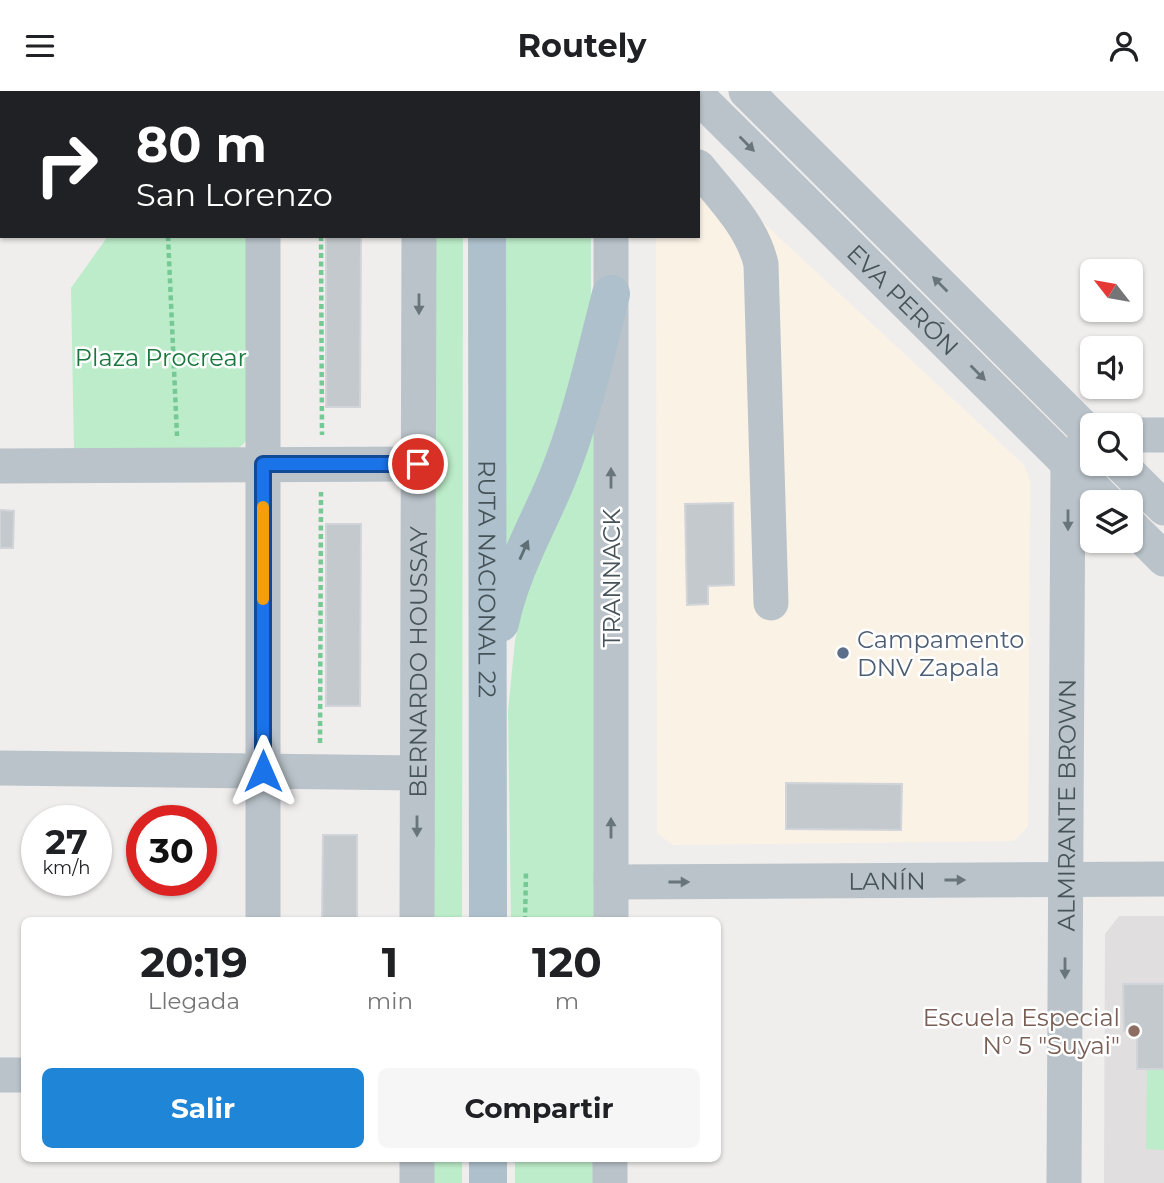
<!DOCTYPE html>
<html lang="es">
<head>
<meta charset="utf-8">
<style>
  :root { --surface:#fff; --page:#f6f6f6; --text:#202124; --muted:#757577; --accent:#1f86d7 }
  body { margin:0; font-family:Montserrat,sans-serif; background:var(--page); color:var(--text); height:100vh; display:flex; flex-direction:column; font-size:26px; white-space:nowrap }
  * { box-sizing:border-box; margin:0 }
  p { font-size:23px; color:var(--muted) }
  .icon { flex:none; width:38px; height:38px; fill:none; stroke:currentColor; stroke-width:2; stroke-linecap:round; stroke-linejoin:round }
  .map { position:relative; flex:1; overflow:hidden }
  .panel { position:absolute; left:21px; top:826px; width:700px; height:245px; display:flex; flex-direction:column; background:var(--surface); border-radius:10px; box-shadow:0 2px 5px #0004 }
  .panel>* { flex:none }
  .guide { position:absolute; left:0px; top:0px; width:700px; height:147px; box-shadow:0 2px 5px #0004; background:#202124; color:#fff; overflow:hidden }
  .needle { width:46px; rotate:301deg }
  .buttons { position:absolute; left:1080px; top:168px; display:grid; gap:14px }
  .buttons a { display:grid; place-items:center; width:63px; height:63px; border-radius:10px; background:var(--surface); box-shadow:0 2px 5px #0004; font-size:35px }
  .speed { position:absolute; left:21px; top:714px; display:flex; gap:14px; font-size:35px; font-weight:700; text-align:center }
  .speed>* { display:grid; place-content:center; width:91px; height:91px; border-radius:50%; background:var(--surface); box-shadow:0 2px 5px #0004; line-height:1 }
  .speed small { font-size:18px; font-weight:400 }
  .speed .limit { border:10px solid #d22; background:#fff; color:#111 }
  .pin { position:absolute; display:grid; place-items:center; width:60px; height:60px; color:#fff; margin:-30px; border:4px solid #fff; border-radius:50%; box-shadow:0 2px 7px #0007 }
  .me { position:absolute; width:77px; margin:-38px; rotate:0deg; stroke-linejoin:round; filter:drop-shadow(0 0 5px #0008) }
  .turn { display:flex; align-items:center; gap:24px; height:147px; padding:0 21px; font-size:32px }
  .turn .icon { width:91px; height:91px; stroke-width:2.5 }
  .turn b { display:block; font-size:49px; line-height:60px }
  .eta { display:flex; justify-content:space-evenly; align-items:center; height:119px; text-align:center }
  .eta b { font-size:42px; font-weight:700; line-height:49px }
  .cta { display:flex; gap:14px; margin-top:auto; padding:14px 21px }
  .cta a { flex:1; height:80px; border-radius:10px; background:var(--accent); color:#fff; font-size:28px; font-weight:700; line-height:80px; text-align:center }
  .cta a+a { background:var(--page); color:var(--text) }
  header { display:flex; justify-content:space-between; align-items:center; height:91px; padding:0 21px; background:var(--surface); font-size:32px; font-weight:700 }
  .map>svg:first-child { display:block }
  .commercial { fill:#fbf2e6 }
  .education { fill:#e0dede }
  .green { fill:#bcecc9 }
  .building { fill:#c4c9cd; stroke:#d1d4d8; stroke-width:2 }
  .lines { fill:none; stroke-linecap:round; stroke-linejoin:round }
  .path { stroke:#75c995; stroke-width:4.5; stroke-dasharray:5 3.5; stroke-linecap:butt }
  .minor { stroke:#b9c3c9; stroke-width:35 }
  .major { stroke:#adc0cb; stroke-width:38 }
  .oneway { fill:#68757b }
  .oneway2 { fill:#606e76 }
  .route-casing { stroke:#114b97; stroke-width:18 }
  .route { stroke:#1a73e8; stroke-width:12 }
  .slow { stroke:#f59e0b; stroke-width:12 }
  .service-dot { fill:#5c6f8a; stroke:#fff; stroke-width:2.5 }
  .education-dot { fill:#8d6e63; stroke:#fff; stroke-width:2.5 }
  .labels { text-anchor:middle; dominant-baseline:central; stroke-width:5; stroke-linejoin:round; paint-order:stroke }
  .street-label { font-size:24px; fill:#465359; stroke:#fff }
  .park-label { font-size:24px; fill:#1a773d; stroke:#fff }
  .service-label { font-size:24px; fill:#4e5e75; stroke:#fff; text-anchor:start }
  .education-label { font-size:24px; fill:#785e54; stroke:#fff; text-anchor:end }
</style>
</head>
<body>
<header><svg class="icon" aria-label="menu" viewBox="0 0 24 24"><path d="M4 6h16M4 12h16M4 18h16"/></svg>Routely<svg class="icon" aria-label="person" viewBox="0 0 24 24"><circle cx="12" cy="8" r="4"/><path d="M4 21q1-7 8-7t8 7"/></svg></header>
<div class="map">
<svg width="1164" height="1092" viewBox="0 0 1164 1092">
  <rect width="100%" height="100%" fill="#f0eded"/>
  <path class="commercial" d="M 698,93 L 727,98 L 1024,374 L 1030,389 L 1028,735 L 1014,750 L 673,754 L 657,742 L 656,145 L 698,145 Z"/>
  <path class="education" d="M 1119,825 L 1164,825 L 1164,1092 L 1104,1092 L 1105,843 Z"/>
  <path class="green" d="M 115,0 L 249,0 L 249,2 L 115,2 Z
    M 108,145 L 249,145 L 246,350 L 240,356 L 232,359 L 74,361 L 71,197 Z
    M 431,145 L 463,145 L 462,829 L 427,829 Z
    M 505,145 L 591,145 L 591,204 L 587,243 L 504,489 Z
    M 599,294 L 596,829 L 511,830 L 508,620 L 515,550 L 523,511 Z
    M 1147,978 L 1164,978 L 1164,1059 L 1146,1058 Z
    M 428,1068 L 462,1068 L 462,1092 L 428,1092 Z
    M 515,1068 L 595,1068 L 595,1092 L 515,1092 Z"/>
  <path class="building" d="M 0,52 L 2,53 L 2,84 L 0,83 Z
    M 326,145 L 361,145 L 360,316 L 326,316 Z
    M 733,412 L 734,494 L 708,495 L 708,513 L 687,514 L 685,413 Z
    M 0,419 L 14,420 L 13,457 L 0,457 Z
    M 326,433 L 361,433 L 360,615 L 326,615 Z
    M 786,692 L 902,693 L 901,739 L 786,738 Z
    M 323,744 L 357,744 L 357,830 L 322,830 Z
    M 1123,893 L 1164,893 L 1164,978 L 1137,978 L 1137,940 L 1124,940 Z"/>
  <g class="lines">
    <path class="path" d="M 162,0 L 162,2
      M 322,0 L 322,2
      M 168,145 L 177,345
      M 321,145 L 322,344
      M 320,652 L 321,401
      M 525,830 L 526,781"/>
    <g class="minor">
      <path d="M 746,0 L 1092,345"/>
      <path d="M 264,2 L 264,0"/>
      <path d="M 420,2 L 420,0"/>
      <path d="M 645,2 L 647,0"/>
      <path id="s1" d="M 698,5 L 1107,411"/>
      <path d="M 698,76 C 722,106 752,135 761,173 L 771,512"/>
      <path d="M 1130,344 L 1164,344"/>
      <path d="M 1120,373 L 1164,417"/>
      <path d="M 0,375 L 418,373"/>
      <path d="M 1130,434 L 1164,468"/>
      <path d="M 0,677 L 417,682"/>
      <path id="s2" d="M 611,791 L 1164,788"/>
      <path d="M 263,830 L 263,145"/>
      <path id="s3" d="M 417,830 L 419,145"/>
      <path d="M 611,830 L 611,145"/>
      <path d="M 0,984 L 24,984"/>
      <path d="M 417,1068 L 417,1092"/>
      <path d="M 610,1092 L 610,1068"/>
      <path id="s4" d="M 1064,1092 L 1068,373 L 1092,344"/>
    </g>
    <g class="major">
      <path d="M 486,0 L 486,2"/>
      <path id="s5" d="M 487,145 L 488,830"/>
      <path d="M 500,532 C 511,480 537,436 557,388 C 581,329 595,265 611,203"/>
      <path d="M 488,1068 L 488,1092"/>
    </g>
  </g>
  <defs><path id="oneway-solid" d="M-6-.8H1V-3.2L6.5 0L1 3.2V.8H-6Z" transform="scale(1.75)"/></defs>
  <g class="oneway">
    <use href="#oneway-solid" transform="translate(747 53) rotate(45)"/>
    <use href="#oneway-solid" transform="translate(940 193) rotate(-135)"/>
    <use href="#oneway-solid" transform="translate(419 213) rotate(90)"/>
    <use href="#oneway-solid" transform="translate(978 282) rotate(45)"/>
    <use href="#oneway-solid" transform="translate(611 387) rotate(-90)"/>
    <use href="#oneway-solid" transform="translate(1068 429) rotate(90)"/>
    <use href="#oneway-solid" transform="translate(417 735) rotate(90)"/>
    <use href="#oneway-solid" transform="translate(611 737) rotate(-90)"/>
    <use href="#oneway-solid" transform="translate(955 789)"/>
    <use href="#oneway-solid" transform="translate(679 791)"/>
    <use href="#oneway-solid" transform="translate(1065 877) rotate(90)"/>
  </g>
  <use class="oneway2" href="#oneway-solid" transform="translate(524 459) rotate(-66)"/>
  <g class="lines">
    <defs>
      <path id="route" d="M 263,680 L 263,373 L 418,373"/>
    </defs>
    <use href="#route" class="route-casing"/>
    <use href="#route" class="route"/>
    <path class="slow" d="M 263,508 L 263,416"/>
  </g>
  <circle class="service-dot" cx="843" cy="562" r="7"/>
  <circle class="education-dot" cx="1134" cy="940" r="7"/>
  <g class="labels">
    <g class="street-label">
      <text stroke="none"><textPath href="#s1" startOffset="289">EVA PERÓN</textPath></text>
      <text stroke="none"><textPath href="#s5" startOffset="343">RUTA NACIONAL 22</textPath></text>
      <text transform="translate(611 487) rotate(-90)">TRANNACK</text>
      <text stroke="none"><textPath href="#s3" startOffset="259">BERNARDO HOUSSAY</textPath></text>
      <text stroke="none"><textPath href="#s4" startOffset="378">ALMIRANTE BROWN</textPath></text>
      <text stroke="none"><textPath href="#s2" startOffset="276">LANÍN</textPath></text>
    </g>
    <g class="park-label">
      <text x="161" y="266">Plaza Procrear</text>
    </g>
    <g class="service-label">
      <text x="857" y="548">Campamento<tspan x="857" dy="28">DNV Zapala</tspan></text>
    </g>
    <g class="education-label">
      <text x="1120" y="926">Escuela Especial<tspan x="1120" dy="28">N° 5 "Suyai"</tspan></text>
    </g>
  </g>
</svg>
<div class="buttons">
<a><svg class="needle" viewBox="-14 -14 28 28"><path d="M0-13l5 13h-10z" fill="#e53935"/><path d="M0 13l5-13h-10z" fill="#757577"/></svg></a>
<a><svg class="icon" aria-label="sound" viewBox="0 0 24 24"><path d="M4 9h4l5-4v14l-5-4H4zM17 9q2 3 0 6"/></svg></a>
<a><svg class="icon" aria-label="search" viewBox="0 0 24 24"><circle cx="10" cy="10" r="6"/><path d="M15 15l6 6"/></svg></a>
<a><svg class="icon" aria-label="layers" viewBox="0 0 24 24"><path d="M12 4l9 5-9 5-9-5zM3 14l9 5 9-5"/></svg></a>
</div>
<div class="speed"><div>27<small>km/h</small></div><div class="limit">30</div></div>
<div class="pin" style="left:418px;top:373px;background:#d93025"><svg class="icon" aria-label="arrive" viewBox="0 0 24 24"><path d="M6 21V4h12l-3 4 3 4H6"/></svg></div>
<svg class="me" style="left:263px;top:680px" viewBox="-20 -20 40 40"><path d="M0-17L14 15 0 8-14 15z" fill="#1a73e8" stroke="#fff" stroke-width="4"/></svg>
<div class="guide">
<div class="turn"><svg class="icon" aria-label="right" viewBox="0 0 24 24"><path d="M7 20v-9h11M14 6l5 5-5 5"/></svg><div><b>80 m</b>San Lorenzo</div></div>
</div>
<section class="panel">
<div class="eta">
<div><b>20:19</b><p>Llegada</p></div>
<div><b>1</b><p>min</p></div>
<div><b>120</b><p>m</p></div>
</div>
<div class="cta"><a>Salir</a><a>Compartir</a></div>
</section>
</div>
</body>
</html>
